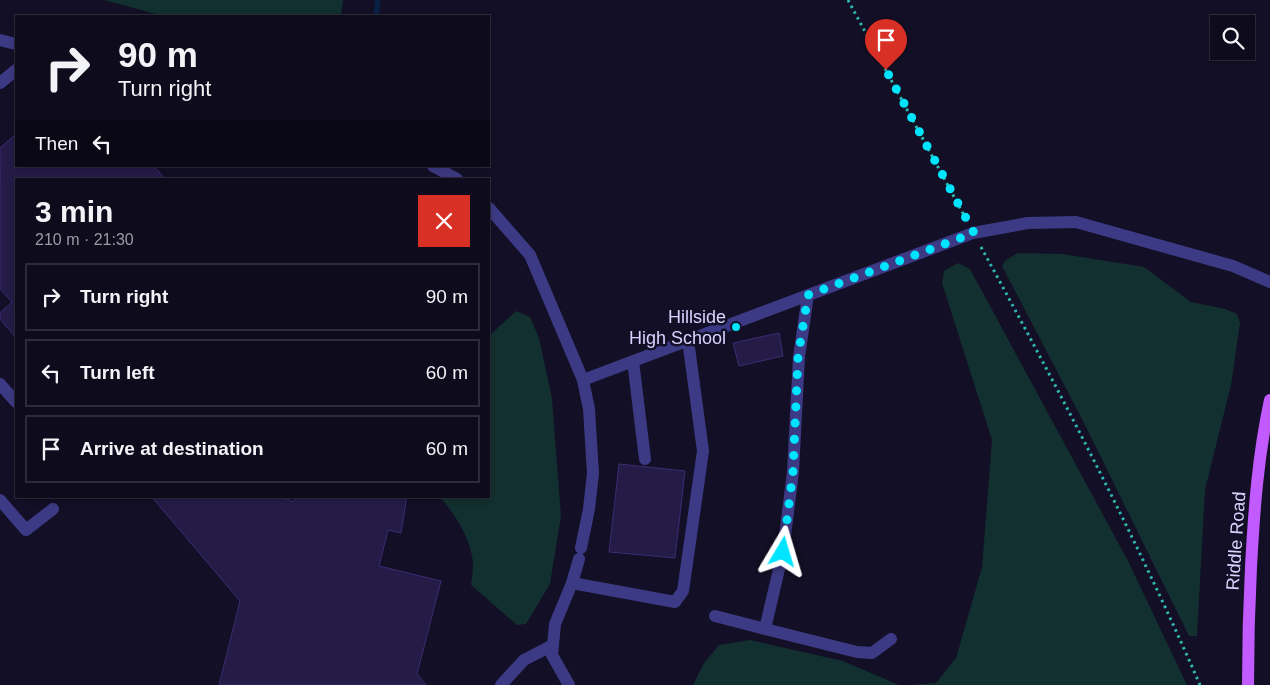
<!DOCTYPE html>
<html lang="en">
<head>
<meta charset="utf-8">
<style>
  :root { --surface:#0e0b1c; --page:#1c1929; --text:#f1f3f6; --muted:#9b9ba3; --line:#2e2b3b }
  body { margin:0; font-family:Arial,sans-serif; background:var(--page); color:var(--text); height:100vh; display:flex; flex-direction:column; font-size:19px; white-space:nowrap }
  * { box-sizing:border-box; margin:0 }
  p { font-size:16px; color:var(--muted) }
  .icon { flex:none; width:28px; height:28px; fill:none; stroke:currentColor; stroke-width:2; stroke-linecap:round; stroke-linejoin:round }
  .map { position:relative; flex:1; overflow:hidden }
  .sheet { position:absolute; left:15px; top:178px; width:475px; height:320px; display:flex; flex-direction:column; background:var(--surface); border-radius:0px; box-shadow:0 2px 8px #0003,0 0 0 1px var(--line) }
  .sheet>* { flex:none }
  .banner { position:absolute; left:15px; top:15px; width:475px; height:152px; border-radius:0px; box-shadow:0 2px 8px #0003,0 0 0 1px var(--line); background:#0e0b1c; color:var(--text); overflow:hidden }
  .controls { position:absolute; left:1210px; top:15px; display:grid; gap:10px }
  .controls a { display:grid; place-items:center; width:45px; height:45px; border-radius:0px; background:var(--surface); box-shadow:0 2px 8px #0003,0 0 0 1px var(--line); font-size:25px }
  .pin { position:absolute; display:grid; place-items:center; width:42px; height:42px; color:#fff; margin:-51px -21px; border-radius:50% 50% 50% 0; rotate:-45deg; box-shadow:0 0 5px #0007 }
  .pin .icon { rotate:45deg }
  .me { position:absolute; width:55px; margin:-28px; rotate:7deg; stroke-linejoin:round; filter:drop-shadow(0 0 4px #0008) }
  .turn { display:flex; align-items:center; gap:18px; height:105px; padding:0 20px; font-size:22px }
  .turn .icon { width:65px; height:65px; stroke-width:2.5 }
  .turn b { display:block; font-size:35px; line-height:42px }
  .then { display:flex; align-items:center; height:48px; padding:0 20px; background:#0003; gap:10px; font-size:19px }
  .round { display:grid; place-items:center; flex:none; width:52px; height:52px; border-radius:0px; background:var(--page) }
  .head { display:flex; align-items:center; justify-content:space-between; height:85px; padding:0 20px }
  h1 { font-size:30px; font-weight:700; line-height:38px }
  ul { padding:0; list-style:none }
  li { display:flex; align-items:center; gap:15px; height:68px; margin:0 10px 8px; padding:0 10px; border:2px solid var(--line); border-radius:0px }
  li div { flex:1 }
  li b { display:block; font-size:19px }
  li em { font-style:normal }
  .map>svg:first-child { display:block }
  .green { fill:#12302f }
  .lines { fill:none; stroke-linecap:round; stroke-linejoin:round }
  .stream { stroke:#0a1f44; stroke-width:5.5 }
  .building { fill:#241b47; stroke:#3b2d73 }
  .path { stroke:#2fb8b0; stroke-width:3; stroke-dasharray:2.5 4; stroke-linecap:butt }
  .minor { stroke:#3d3a85; stroke-width:12 }
  .major { stroke:#c25bff; stroke-width:12 }
  .route { stroke:#00e5ff; stroke-width:9; stroke-dasharray:0 16.2 }
  .poi-dot { fill:#00e5ff; stroke:#130f26; stroke-width:2 }
  .labels { text-anchor:middle; dominant-baseline:central; stroke-width:5; stroke-linejoin:round; paint-order:stroke }
  .poi-label { font-size:18px; fill:#d9d4ff; stroke:#130f26; text-anchor:end }
  .street-label { font-size:18px; fill:#d9d4ff; stroke:#130f26 }
</style>
</head>
<body>
<div class="map">
<svg width="1270" height="685" viewBox="0 0 1270 685">
  <rect width="100%" height="100%" fill="#130f26"/>
  <path class="green" d="M 104,0 L 343,0 L 341,16 L 163,16 Z
    M 1018,253 L 1062,254 L 1144,267 L 1191,302 L 1225,309 L 1237,314 L 1240,323 L 1231,385 L 1205,490 L 1197,636 L 1189,636 L 1085,425 L 1002,266 L 1006,260 Z
    M 958,263 L 970,269 L 1128,561 L 1187,685 L 912,685 L 936,683 L 956,658 L 982,567 L 992,440 L 942,283 L 944,271 Z
    M 516,311 L 530,317 L 539,338 L 552,399 L 561,516 L 550,584 L 526,624 L 517,625 L 471,585 C 472,578 473,569 473,562 C 470,537 455,514 439,496 L 489,496 L 489,336 Z
    M 750,640 L 843,661 L 899,685 L 693,685 L 704,663 L 719,645 Z"/>
  <g class="lines">
    <path class="stream" d="M 376,16 L 378,0"/>
  </g>
  <path class="building" d="M 16,134 L 16,166 L 154,166 L 165,179 L 16,179 L 16,338 L 0,319 L 0,313 L 12,302 L 0,289 L 0,148 Z
    M 779,333 L 783,356 L 739,366 L 733,343 Z
    M 619,464 L 685,471 L 675,558 L 609,552 Z
    M 151,496 L 279,496 L 294,502 L 295,496 L 407,496 L 401,533 L 388,530 L 379,566 L 441,581 L 417,674 L 426,685 L 219,685 L 240,601 Z"/>
  <g class="lines">
    <path class="path" d="M 848,0 L 966,219
      M 981,247 C 1059,390 1135,535 1200,685"/>
    <path class="minor" d="M 0,40 L 16,44
      M 0,83 L 16,70
      M 433,166 L 457,179
      M 489,208 L 530,255 L 583,380 L 589,409 L 593,473 L 589,509 L 581,548
      M 808,295 L 799,357 L 793,472 L 783,552 L 765,629 L 857,652 L 872,653 L 891,639
      M 633,361 L 645,459
      M 583,380 L 973,233 L 1028,223 L 1076,222 L 1233,266 L 1270,282
      M 0,384 L 16,402
      M 0,500 L 26,530 L 53,509
      M 572,583 L 579,559
      M 715,616 L 765,629
      M 501,685 L 524,660 L 553,645
      M 569,685 L 552,655 L 555,624 L 572,583 L 675,602 L 683,591 L 703,451 L 688,340"/>
    <path class="major" d="M 1248,685 C 1248,645 1249,606 1251,567 C 1254,511 1258,455 1270,400"/>
  </g>
  <g class="lines">
    <path class="route" d="M 783,552 L 793,472 L 798,357 L 808,295 L 974,233 L 886,70"/>
  </g>
  <circle class="poi-dot" cx="736" cy="327" r="5"/>
  <g class="labels">
    <g class="poi-label">
      <text x="726" y="317">Hillside<tspan x="726" dy="21">High School</tspan></text>
    </g>
    <g class="street-label">
      <text transform="translate(1236 541) rotate(-86)">Riddle Road</text>
    </g>
  </g>
</svg>
<div class="controls">
<a><svg class="icon" aria-label="search" viewBox="0 0 24 24"><circle cx="10" cy="10" r="6"/><path d="M15 15l6 6"/></svg></a>
</div>
<div class="pin" style="left:886px;top:70px;background:#d93025"><svg class="icon" aria-label="arrive" viewBox="0 0 24 24"><path d="M6 21V4h12l-3 4 3 4H6"/></svg></div>
<svg class="me" style="left:783px;top:552px" viewBox="-20 -20 40 40"><path d="M0-17L14 15 0 8-14 15z" fill="#00e5ff" stroke="#fff" stroke-width="4"/></svg>
<div class="banner">
<div class="turn"><svg class="icon" aria-label="right" viewBox="0 0 24 24"><path d="M7 20v-9h11M14 6l5 5-5 5"/></svg><div><b>90 m</b>Turn right</div></div>
<div class="then">Then<svg class="icon" aria-label="left" viewBox="0 0 24 24"><path d="M17 20v-9H6M10 6l-5 5 5 5"/></svg></div>
</div>
<section class="sheet">
<div class="head"><div><h1>3 min</h1><p>210 m · 21:30</p></div><a class="round" style="background:#d93025;color:#fff"><svg class="icon" aria-label="close" viewBox="0 0 24 24"><path d="M6 6l12 12M18 6L6 18"/></svg></a></div>
<ul>
<li><svg class="icon" aria-label="right" viewBox="0 0 24 24"><path d="M7 20v-9h11M14 6l5 5-5 5"/></svg><div><b>Turn right</b></div><em>90 m</em></li>
<li><svg class="icon" aria-label="left" viewBox="0 0 24 24"><path d="M17 20v-9H6M10 6l-5 5 5 5"/></svg><div><b>Turn left</b></div><em>60 m</em></li>
<li><svg class="icon" aria-label="arrive" viewBox="0 0 24 24"><path d="M6 21V4h12l-3 4 3 4H6"/></svg><div><b>Arrive at destination</b></div><em>60 m</em></li>
</ul>
</section>
</div>
</body>
</html>
